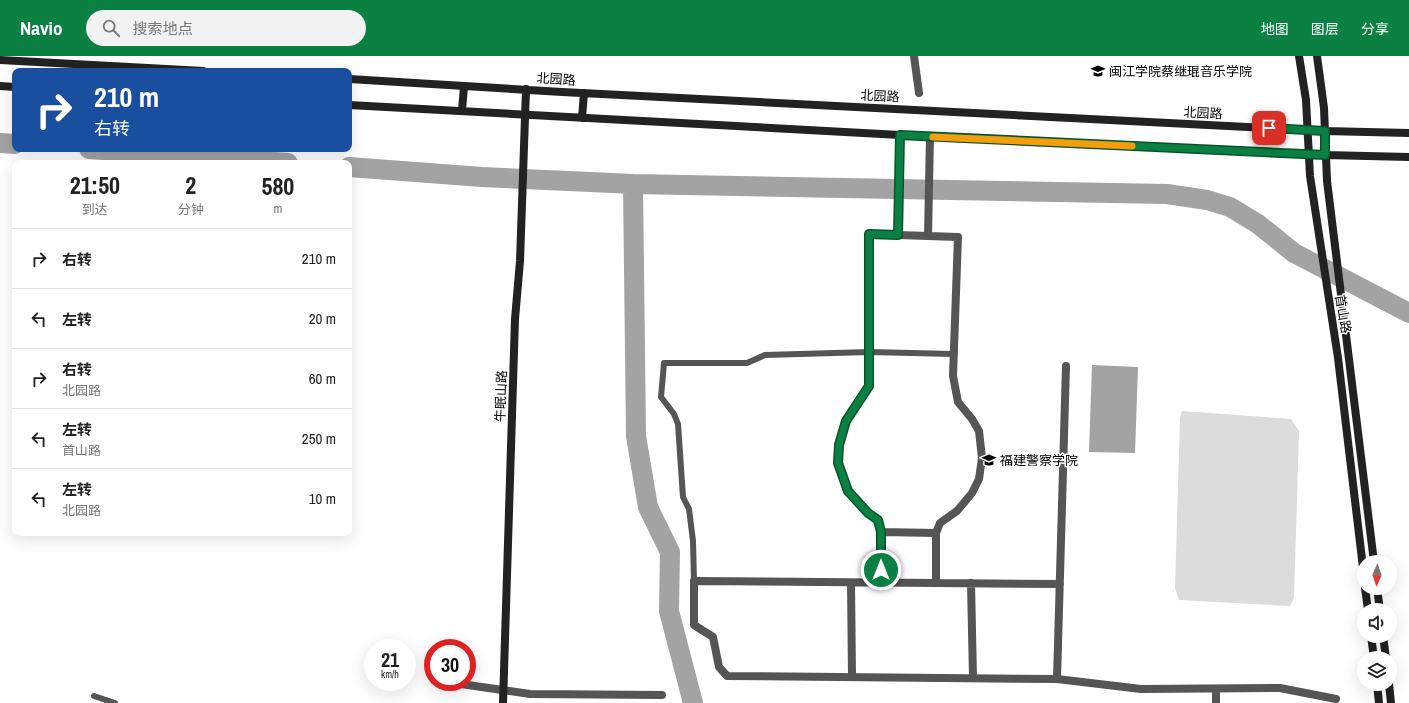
<!DOCTYPE html>
<html lang="zh">
<head>
<meta charset="utf-8">
<style>
  :root { --surface:#fff; --page:#f2f2f2; --text:#222; --muted:#767676; --line:#e0e0e0; --accent:#0b8043 }
  body { margin:0; font-family:"Archivo Narrow","Noto Sans SC",sans-serif; background:var(--page); color:var(--text); height:100vh; display:flex; flex-direction:column; font-size:15px; white-space:nowrap }
  * { box-sizing:border-box; margin:0 }
  p { font-size:13px; color:var(--muted) }
  .icon { flex:none; width:22px; height:22px; fill:none; stroke:currentColor; stroke-width:2; stroke-linecap:round; stroke-linejoin:round }
  .map { position:relative; flex:1; overflow:hidden }
  .details { position:absolute; left:12px; top:104px; width:340px; height:376px; display:flex; flex-direction:column; background:var(--surface); border-radius:8px; box-shadow:0 4px 16px #0002 }
  .details>* { flex:none }
  .hud { position:absolute; left:12px; top:12px; width:340px; height:84px; border-radius:8px; box-shadow:0 4px 16px #0002; background:#1a4fa0; color:#fff; overflow:hidden }
  .needle { width:26px; rotate:182deg }
  .tools { position:absolute; left:1357px; top:499px; display:grid; gap:8px }
  .tools a { display:grid; place-items:center; width:40px; height:40px; border-radius:50%; background:var(--surface); box-shadow:0 4px 16px #0002; font-size:20px }
  .speed { position:absolute; left:364px; top:583px; display:flex; gap:8px; font-size:20px; font-weight:700; text-align:center }
  .speed>* { display:grid; place-content:center; width:52px; height:52px; border-radius:50%; background:var(--surface); box-shadow:0 4px 16px #0002; line-height:1 }
  .speed small { font-size:10px; font-weight:400 }
  .speed .limit { border:6px solid #d22; background:#fff; color:#111 }
  .pin { position:absolute; display:grid; place-items:center; width:34px; height:34px; color:#fff; margin:-17px; border-radius:8px; box-shadow:0 2px 6px #0006 }
  .me { position:absolute; width:44px; margin:-22px; rotate:0deg; stroke-linejoin:round; filter:drop-shadow(0 0 3px #0008) }
  .turn { display:flex; align-items:center; gap:14px; height:84px; padding:0 16px; font-size:18px }
  .turn .icon { width:52px; height:52px; stroke-width:2.5 }
  .turn b { display:block; font-size:28px; line-height:34px }
  .eta { display:flex; justify-content:space-evenly; align-items:center; height:68px; text-align:center }
  .eta b { font-size:24px; font-weight:700; line-height:28px }
  ul { padding:0; list-style:none }
  li { display:flex; align-items:center; gap:12px; height:60px; padding:0 16px; border-top:1px solid var(--line) }
  li div { flex:1 }
  li b { display:block; font-size:15px }
  li em { font-style:normal }
  header { display:flex; align-items:center; gap:24px; box-sizing:border-box; height:56px; padding:0 20px; background:var(--accent); color:#fff }
  header strong { font-size:19px }
  nav { display:flex; gap:22px; margin-inline-start:auto; font-size:14px }
  .search { width:280px; height:36px; background:var(--page); display:flex; align-items:center; gap:10px; box-sizing:border-box; padding:0 14px; border-radius:22px; color:var(--muted); font-size:15px }
  .map>svg:first-child { display:block }
  .green { fill:#dcdcdc }
  .water { fill:#a3a3a3 }
  .lines { fill:none; stroke-linecap:round; stroke-linejoin:round }
  .river { stroke:#a3a3a3; stroke-width:20 }
  .lane { stroke:#555; stroke-width:6 }
  .street { stroke:#555; stroke-width:8 }
  .secondary { stroke:#222; stroke-width:8 }
  .route-casing { stroke:#07532c; stroke-width:10 }
  .route { stroke:#0b8043; stroke-width:7 }
  .slow { stroke:#f59e0b; stroke-width:7 }
  .labels { text-anchor:middle; dominant-baseline:central; stroke-width:3; stroke-linejoin:round; paint-order:stroke }
  .poi-label { font-size:13px; fill:#000; stroke:#fff; text-anchor:start }
  .street-label { font-size:13px; fill:#000; stroke:#fff }
</style>
</head>
<body>
<header>
<strong>Navio</strong>
<div class="search"><svg class="icon" aria-label="search" viewBox="0 0 24 24"><circle cx="10" cy="10" r="6"/><path d="M15 15l6 6"/></svg>搜索地点</div>
<nav><a>地图</a><a>图层</a><a>分享</a></nav>
</header>
<div class="map">
<svg width="1409" height="647" viewBox="0 0 1409 647">
  <rect width="100%" height="100%" fill="#fff"/>
  <path class="green" d="M 1182,355 L 1291,363 L 1299,375 L 1294,542 L 1290,550 L 1179,544 L 1175,532 L 1180,363 Z"/>
  <path class="water" d="M 1092,309 L 1138,311 L 1135,397 L 1089,396 Z"/>
  <g class="lines">
    <path class="river" d="M 0,87 L 15,88
      M 89,93 L 288,107
      M 349,111 L 482,121 L 633,128 L 1167,138 L 1207,144 L 1230,151 L 1258,168 L 1294,197 L 1409,257
      M 633,128 L 636,380 L 648,451 L 670,496 L 669,555 L 693,647"/>
    <path class="lane" d="M 694,525 L 693,485 L 689,453 L 683,441 L 678,368 L 674,358 L 661,341 L 664,307 L 747,307 L 765,299 L 869,296 L 954,298
      M 94,640 L 115,647"/>
    <path class="street" d="M 914,0 L 919,37
      M 930,80 L 928,180 L 958,181 L 953,320 L 958,346 L 972,363 L 979,375 L 982,402 L 979,423 L 972,437 L 957,455 L 940,467 L 936,477 L 936,527 L 1060,528
      M 898,179 L 928,180
      M 881,476 L 878,464 L 868,457 L 847,435 L 838,407 L 839,389 L 846,365 L 869,330 L 869,178 L 898,179 L 900,79
      M 851,527 L 852,620
      M 881,527 L 881,476 L 936,477
      M 936,527 L 694,525 L 694,569 L 713,581 L 719,611 L 727,620 L 1057,623 L 1141,633 L 1280,632 L 1336,643
      M 971,527 L 973,622
      M 1057,623 L 1066,310
      M 461,628 L 530,638 L 662,639
      M 1216,633 L 1216,647"/>
    <path class="secondary" d="M 1299,0 L 1306,44 L 1310,120 L 1338,302 L 1364,520
      M 1317,0 L 1324,52 L 1327,125 L 1374,506
      M 0,4 L 203,15
      M 349,23 L 562,36 L 1325,75 L 1409,77
      M 0,30 L 15,31
      M 349,49 L 900,79 L 1325,99 L 1409,101
      M 462,55 L 464,30
      M 582,62 L 584,37
      M 1365,532 L 1368,554
      M 1377,532 L 1380,554
      M 1371,580 L 1374,602
      M 1383,580 L 1386,602
      M 1377,628 L 1379,647
      M 1389,628 L 1391,647
      M 503,647 L 515,263 L 520,205 L 526,33"/>
  </g>
  <g class="lines">
    <defs>
      <path id="route" d="M 881,514 L 881,476 L 878,464 L 868,457 L 848,435 L 838,407 L 839,389 L 846,365 L 869,330 L 869,178 L 898,179 L 900,79 L 1325,99 L 1325,75 L 1269,72"/>
    </defs>
    <use href="#route" class="route-casing"/>
    <use href="#route" class="route"/>
    <path class="slow" d="M 933,81 L 1132,90"/>
  </g>
  <defs>
    <symbol id="university-bare" viewBox="-9 -9 18 18"><path d="M0-5L7-2L0 1L-7-2ZM-4 1L0 2.5L4 1V4Q0 6-4 4Z" fill="#000" stroke="#fff" stroke-width="2.5" paint-order="stroke"/></symbol>
  </defs>
  <g fill-rule="evenodd">
    <use href="#university-bare" x="1088" y="5" width="20" height="20"/>
    <use href="#university-bare" x="979" y="394" width="20" height="20"/>
  </g>
  <g class="labels">
    <g class="poi-label">
      <text x="1109" y="15">闽江学院蔡继琨音乐学院</text>
      <text x="1000" y="404">福建警察学院</text>
    </g>
    <g class="street-label">
      <text transform="translate(556 23) rotate(4)">北园路</text>
      <text transform="translate(880 40) rotate(3)">北园路</text>
      <text transform="translate(1203 57) rotate(3)">北园路</text>
      <text transform="translate(1343 258) rotate(80)">首山路</text>
      <text transform="translate(501 340) rotate(-88)">牛眠山路</text>
    </g>
  </g>
</svg>
<div class="tools">
<a><svg class="needle" viewBox="-14 -14 28 28"><path d="M0-13l5 13h-10z" fill="#e53935"/><path d="M0 13l5-13h-10z" fill="#767676"/></svg></a>
<a><svg class="icon" aria-label="sound" viewBox="0 0 24 24"><path d="M4 9h4l5-4v14l-5-4H4zM17 9q2 3 0 6"/></svg></a>
<a><svg class="icon" aria-label="layers" viewBox="0 0 24 24"><path d="M12 4l9 5-9 5-9-5zM3 14l9 5 9-5"/></svg></a>
</div>
<div class="speed"><div>21<small>km/h</small></div><div class="limit">30</div></div>
<div class="pin" style="left:1269px;top:72px;background:#d93025"><svg class="icon" aria-label="arrive" viewBox="0 0 24 24"><path d="M6 21V4h12l-3 4 3 4H6"/></svg></div>
<svg class="me" style="left:881px;top:514px" viewBox="-20 -20 40 40"><circle r="17" fill="#0b8043" stroke="#fff" stroke-width="3"/><path d="M0-11L8 9 0 5-8 9z" fill="#fff"/></svg>
<div class="hud">
<div class="turn"><svg class="icon" aria-label="right" viewBox="0 0 24 24"><path d="M7 20v-9h11M14 6l5 5-5 5"/></svg><div><b>210 m</b>右转</div></div>
</div>
<section class="details">
<div class="eta">
<div><b>21:50</b><p>到达</p></div>
<div><b>2</b><p>分钟</p></div>
<div><b>580</b><p>m</p></div>
</div>
<ul>
<li><svg class="icon" aria-label="right" viewBox="0 0 24 24"><path d="M7 20v-9h11M14 6l5 5-5 5"/></svg><div><b>右转</b></div><em>210 m</em></li>
<li><svg class="icon" aria-label="left" viewBox="0 0 24 24"><path d="M17 20v-9H6M10 6l-5 5 5 5"/></svg><div><b>左转</b></div><em>20 m</em></li>
<li><svg class="icon" aria-label="right" viewBox="0 0 24 24"><path d="M7 20v-9h11M14 6l5 5-5 5"/></svg><div><b>右转</b><p>北园路</p></div><em>60 m</em></li>
<li><svg class="icon" aria-label="left" viewBox="0 0 24 24"><path d="M17 20v-9H6M10 6l-5 5 5 5"/></svg><div><b>左转</b><p>首山路</p></div><em>250 m</em></li>
<li><svg class="icon" aria-label="left" viewBox="0 0 24 24"><path d="M17 20v-9H6M10 6l-5 5 5 5"/></svg><div><b>左转</b><p>北园路</p></div><em>10 m</em></li>
</ul>
</section>
</div>
</body>
</html>
